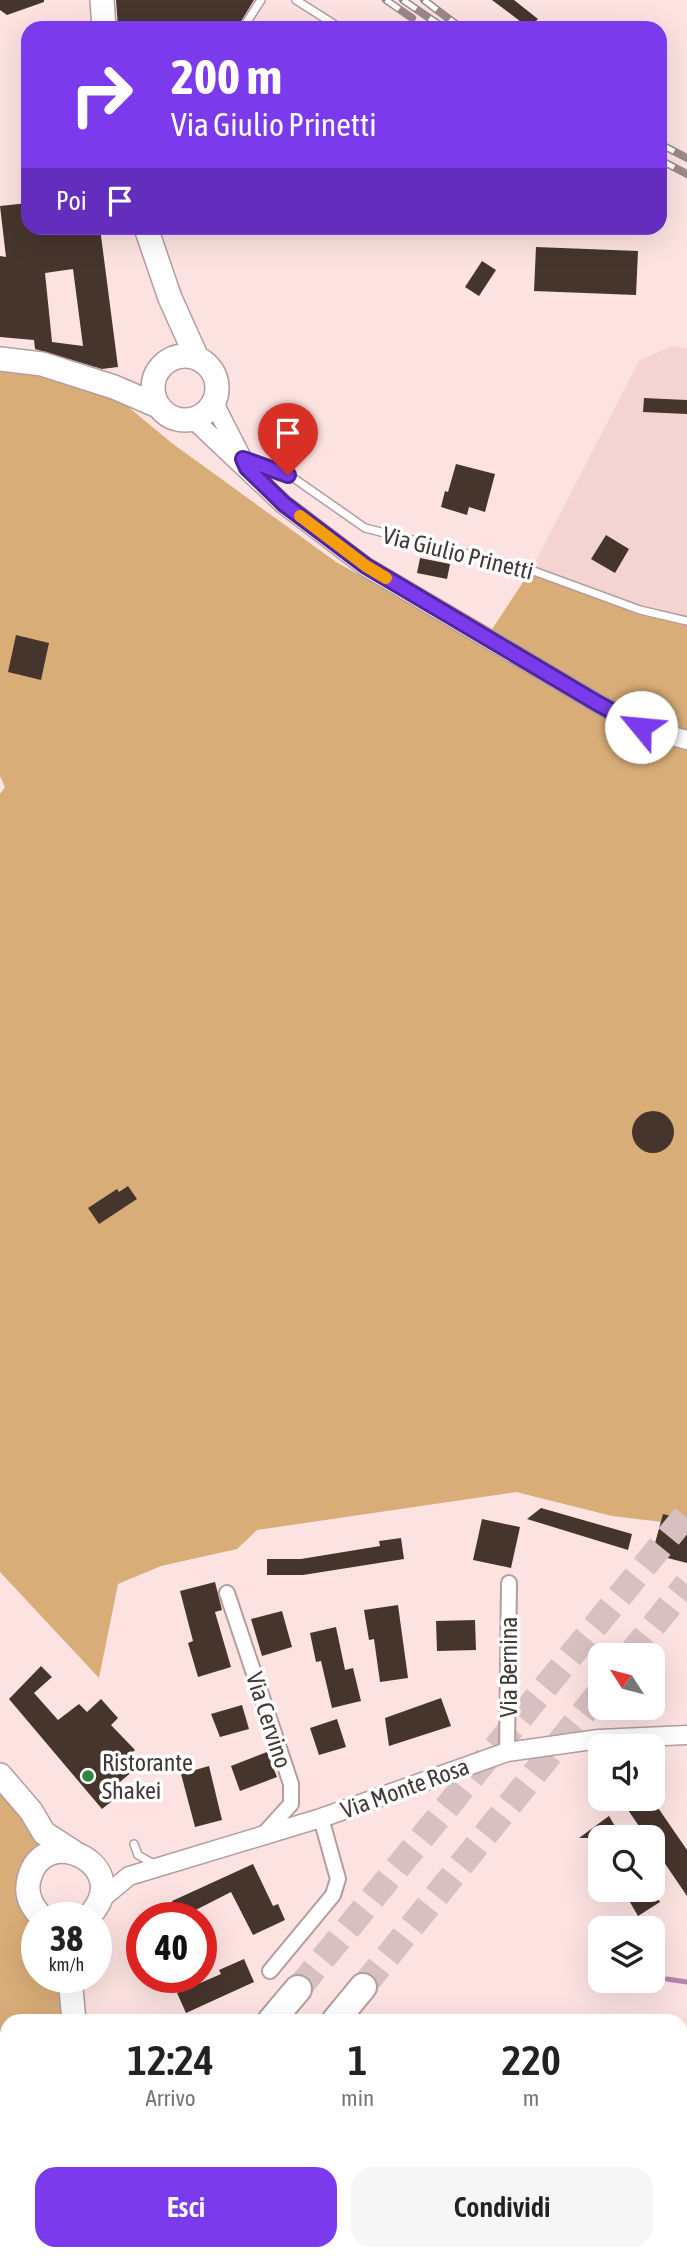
<!DOCTYPE html>
<html lang="it">
<head>
<meta charset="utf-8">
<style>
  :root { --surface:#fff; --page:#f6f6f6; --text:#222; --muted:#767676; --accent:#7c3aed }
  body { margin:0; font-family:"Asap Condensed",sans-serif; background:var(--page); color:var(--text); height:100vh; display:flex; flex-direction:column; font-size:26px; white-space:nowrap }
  * { box-sizing:border-box; margin:0 }
  p { font-size:23px; color:var(--muted) }
  .icon { flex:none; width:38px; height:38px; fill:none; stroke:currentColor; stroke-width:2; stroke-linecap:round; stroke-linejoin:round }
  .map { position:relative; flex:1; overflow:hidden }
  .side { position:absolute; left:0px; top:2014px; width:688px; height:247px; display:flex; flex-direction:column; background:var(--surface); border-radius:21px 21px 0 0; box-shadow:0 7px 28px #0002 }
  .side>* { flex:none }
  .banner { position:absolute; left:21px; top:21px; width:646px; height:214px; border-radius:21px; box-shadow:0 7px 28px #0002; background:#7c3aed; color:#fff; overflow:hidden }
  .needle { width:46px; rotate:306deg }
  .controls { position:absolute; left:588px; top:1643px; display:grid; gap:14px }
  .controls a { display:grid; place-items:center; width:77px; height:77px; border-radius:14px; background:var(--surface); box-shadow:0 7px 28px #0002; font-size:35px }
  .speed { position:absolute; left:21px; top:1902px; display:flex; gap:14px; font-size:35px; font-weight:700; text-align:center }
  .speed>* { display:grid; place-content:center; width:91px; height:91px; border-radius:50%; background:var(--surface); box-shadow:0 7px 28px #0002; line-height:1 }
  .speed small { font-size:18px; font-weight:400 }
  .speed .limit { border:10px solid #d22; background:#fff; color:#111 }
  .pin { position:absolute; display:grid; place-items:center; width:60px; height:60px; color:#fff; margin:-72px -30px; border-radius:50% 50% 50% 0; rotate:-45deg; box-shadow:0 0 7px #0007 }
  .pin .icon { rotate:45deg }
  .me { position:absolute; width:77px; margin:-38px; rotate:298deg; stroke-linejoin:round; filter:drop-shadow(0 0 5px #0008) }
  .turn { display:flex; align-items:center; gap:24px; height:147px; padding:0 35px; font-size:32px }
  .turn .icon { width:91px; height:91px; stroke-width:2.5 }
  .turn b { display:block; font-size:49px; line-height:60px }
  .then { display:flex; align-items:center; height:66px; padding:0 35px; background:#0003; gap:14px; font-size:26px }
  .eta { display:flex; justify-content:space-evenly; align-items:center; height:119px; text-align:center }
  .eta b { font-size:42px; font-weight:600; line-height:49px }
  .cta { display:flex; gap:14px; margin-top:auto; padding:14px 35px }
  .cta a { flex:1; height:80px; border-radius:21px; background:var(--accent); color:#fff; font-size:28px; font-weight:600; line-height:80px; text-align:center }
  .cta a+a { background:var(--page); color:var(--text) }
  .map>svg:first-child { display:block }
  .built { fill:#f4d4d2 }
  .forest { fill:#d9ad78 }
  .lines { fill:none; stroke-linecap:round; stroke-linejoin:round }
  .stream { stroke:#b684b0; stroke-width:5 }
  .building { fill:#46352d; fill-rule:evenodd }
  .motorway-tunnel { stroke:#d7c1c0; stroke-width:26; stroke-dasharray:26 13; stroke-linecap:butt }
  .service-casing { stroke:#b49d9c; stroke-width:10 }
  .minor-casing { stroke:#b49d9c; stroke-width:18 }
  .tertiary-casing { stroke:#b49d9c; stroke-width:21 }
  .primary-casing { stroke:#b49d9c; stroke-width:26 }
  .motorway-casing { stroke:#b49d9c; stroke-width:30 }
  .service { stroke:#fff; stroke-width:7 }
  .minor { stroke:#fff; stroke-width:14 }
  .tertiary { stroke:#fff; stroke-width:18 }
  .primary { stroke:#fff; stroke-width:23 }
  .motorway { stroke:#fff; stroke-width:26 }
  .rail-casing { stroke:#9a8988; stroke-width:8 }
  .rail { stroke:#fff; stroke-width:5; stroke-dasharray:16; stroke-linecap:butt }
  .route-casing { stroke:#51269a; stroke-width:18 }
  .route { stroke:#7c3aed; stroke-width:12 }
  .slow { stroke:#f59e0b; stroke-width:12 }
  .poi-dot { fill:#298a3e; stroke:#fff; stroke-width:2.5 }
  .labels { text-anchor:middle; dominant-baseline:central; stroke-width:7; stroke-linejoin:round; paint-order:stroke }
  .street-label { font-size:24px; fill:#433939; stroke:#fff }
  .poi-label { font-size:24px; fill:#433939; stroke:#fff; text-anchor:start }
</style>
</head>
<body>
<div class="map">
<svg width="687" height="2260" viewBox="0 0 687 2260">
  <rect width="100%" height="100%" fill="#fce3e2"/>
  <path class="built" d="M 671,346 L 687,348 L 687,621 L 640,610 L 531,570 L 639,361 Z
    M 173,2254 L 230,2254 L 224,2260 L 173,2260 Z"/>
  <path class="forest" d="M 0,365 L 45,373 L 115,396 L 173,444 L 336,562 L 483,643 L 531,570 L 640,610 L 687,621 L 687,1525 L 612,1516 L 516,1492 L 257,1530 L 237,1549 L 161,1566 L 118,1584 L 99,1678 L 0,1572 L 0,794 L 5,787 L 0,776 Z
    M 0,1788 L 26,1819 L 39,1844 L 29,1863 L 37,1921 L 37,1978 L 59,1978 L 63,2009 L 60,2021 L 7,2021 L 7,2150 L 0,2163 Z"/>
  <g class="lines">
    <path class="stream" d="M 667,1979 L 687,1982"/>
  </g>
  <path class="building" d="M 0,0 L 44,0 L 44,2 L 7,15 L 0,10 Z
    M 116,0 L 254,0 L 237,28 L 118,28 Z
    M 492,0 L 514,0 L 538,19 L 529,28 Z
    M 28,203 L 28,228 L 100,228 L 118,367 L 102,369 L 35,349 L 34,340 L 0,337 L 0,256 L 6,257 L 0,206 ZM 73,269 L 83,346 L 52,342 L 45,273 Z
    M 536,247 L 638,251 L 636,295 L 534,291 Z
    M 482,261 L 496,270 L 479,296 L 465,287 Z
    M 644,398 L 687,400 L 687,414 L 643,412 Z
    M 456,464 L 495,474 L 485,512 L 469,507 L 467,515 L 441,507 L 445,491 L 448,492 Z
    M 606,535 L 629,549 L 615,573 L 591,559 Z
    M 420,558 L 450,564 L 447,579 L 417,573 Z
    M 16,635 L 49,643 L 41,680 L 8,672 Z
    M632 1132a21 21 0 1 1 42 0a21 21 0 1 1-42 0Z
    M 128,1186 L 137,1199 L 99,1224 L 88,1208 L 117,1189 L 119,1192 Z
    M 541,1508 L 632,1534 L 628,1550 L 527,1519 Z
    M 663,1514 L 687,1520 L 687,1563 L 652,1554 Z
    M 482,1519 L 520,1527 L 511,1568 L 473,1560 Z
    M 401,1538 L 404,1559 L 303,1575 L 267,1575 L 267,1559 L 301,1559 L 380,1546 L 379,1541 Z
    M 215,1582 L 222,1610 L 215,1612 L 231,1667 L 198,1677 L 188,1643 L 193,1641 L 180,1591 Z
    M 398,1605 L 408,1678 L 380,1682 L 374,1639 L 369,1640 L 364,1610 Z
    M 282,1611 L 292,1647 L 262,1656 L 251,1619 Z
    M 475,1620 L 476,1650 L 437,1651 L 436,1621 Z
    M 336,1627 L 345,1670 L 353,1668 L 361,1701 L 332,1708 L 321,1661 L 316,1662 L 310,1633 Z
    M 41,1666 L 52,1677 L 34,1693 L 58,1720 L 79,1704 L 87,1712 L 101,1699 L 118,1718 L 111,1725 L 135,1750 L 130,1754 L 140,1765 L 114,1787 L 121,1794 L 102,1809 L 9,1699 Z
    M 441,1698 L 451,1726 L 389,1746 L 385,1718 Z
    M 242,1705 L 249,1729 L 220,1737 L 211,1714 Z
    M 337,1719 L 346,1747 L 319,1755 L 310,1728 Z
    M 267,1752 L 277,1777 L 240,1791 L 231,1766 Z
    M 209,1766 L 222,1820 L 195,1827 L 181,1774 Z
    M 643,1799 L 652,1799 L 687,1850 L 687,1896 L 653,1846 L 653,1838 L 647,1838 L 628,1810 Z
    M 609,1816 L 622,1838 L 579,1838 Z
    M 253,1864 L 273,1906 L 278,1904 L 285,1920 L 253,1935 L 231,1892 L 180,1918 L 172,1901 Z
    M 623,1890 L 653,1890 L 660,1902 L 638,1916 Z
    M 244,1959 L 254,1982 L 186,2013 L 177,1993 L 221,1974 L 219,1970 Z"/>
  <g class="lines">
    <path class="motorway-tunnel" d="M 629,1656 L 687,1584
      M 363,1987 L 600,1692
      M 298,1989 L 687,1514
      M 70,2260 L 75,2254
      M 128,2260 L 134,2254"/>
    <defs>
      <path id="service" d="M 296,0 L 340,28
        M 243,28 L 261,0
        M 243,459 L 295,479 L 365,528 L 531,570 L 640,610 L 687,621
        M 134,1844 L 138,1855 L 154,1864"/>
      <path id="minor" d="M 227,1593 L 291,1784 L 291,1804 L 262,1836
        M 507,1752 L 509,1583
        M 270,1971 L 333,1895 L 338,1879 L 321,1818"/>
      <path id="tertiary" d="M 214,403 L 242,458
        M 194,420 L 283,504 L 366,567 L 597,703 L 641,727 L 687,740
        M 100,1900 L 129,1876 L 321,1818 L 507,1752 L 599,1739 L 687,1735"/>
      <path id="primary" d="M 102,0 L 104,28
        M 146,228 L 170,298 L 197,358
        M153 388a32 32 0 1 1 64 0a32 32 0 1 1-64 0Z
        M 0,359 L 42,364 L 114,387 L 158,406
        M 0,1775 L 31,1811 L 44,1833 L 72,1851
        M 43,1918 C 32,1908 25,1895 29,1879 C 44,1819 139,1868 87,1918
        M 70,1978 L 74,2021
        M 95,2254 L 95,2260"/>
      <path id="motorway" d="M 271,2021 L 298,1989
        M 335,2021 L 363,1987"/>
    </defs>
    <use href="#service" class="service-casing"/>
    <use href="#minor" class="minor-casing"/>
    <use href="#tertiary" class="tertiary-casing"/>
    <use href="#primary" class="primary-casing"/>
    <use href="#motorway" class="motorway-casing"/>
    <use href="#service" class="service"/>
    <use href="#minor" class="minor"/>
    <use href="#tertiary" class="tertiary"/>
    <use href="#primary" class="primary"/>
    <use href="#motorway" class="motorway"/>
    <defs>
      <path id="rail" d="M 386,0 L 412,18
        M 403,0 L 444,28
        M 424,0 L 461,28
        M 660,144 L 687,158
        M 660,160 L 687,174"/>
    </defs>
    <use href="#rail" class="rail-casing"/>
    <use href="#rail" class="rail"/>
  </g>
  <g class="lines">
    <defs>
      <path id="route" d="M 288,475 L 243,459 L 247,468 L 284,504 L 366,566 L 597,703 L 641,727"/>
    </defs>
    <use href="#route" class="route-casing"/>
    <use href="#route" class="route"/>
    <path class="slow" d="M 300,516 L 366,566 L 386,578"/>
  </g>
  <circle class="poi-dot" cx="88" cy="1776" r="7"/>
  <g class="labels">
    <g class="street-label">
      <text transform="translate(458 553) rotate(14)">Via Giulio Prinetti</text>
      <text transform="translate(508 1667) rotate(-90)">Via Bernina</text>
      <text transform="translate(269 1720) rotate(72)">Via Cervino</text>
      <text transform="translate(405 1788) rotate(-20)">Via Monte Rosa</text>
    </g>
    <g class="poi-label">
      <text x="102" y="1762">Ristorante<tspan x="102" dy="28">Shakei</tspan></text>
    </g>
  </g>
</svg>
<div class="controls">
<a><svg class="needle" viewBox="-14 -14 28 28"><path d="M0-13l5 13h-10z" fill="#e53935"/><path d="M0 13l5-13h-10z" fill="#767676"/></svg></a>
<a><svg class="icon" aria-label="sound" viewBox="0 0 24 24"><path d="M4 9h4l5-4v14l-5-4H4zM17 9q2 3 0 6"/></svg></a>
<a><svg class="icon" aria-label="search" viewBox="0 0 24 24"><circle cx="10" cy="10" r="6"/><path d="M15 15l6 6"/></svg></a>
<a><svg class="icon" aria-label="layers" viewBox="0 0 24 24"><path d="M12 4l9 5-9 5-9-5zM3 14l9 5 9-5"/></svg></a>
</div>
<div class="speed"><div>38<small>km/h</small></div><div class="limit">40</div></div>
<div class="pin" style="left:288px;top:475px;background:#d93025"><svg class="icon" aria-label="arrive" viewBox="0 0 24 24"><path d="M6 21V4h12l-3 4 3 4H6"/></svg></div>
<svg class="me" style="left:641px;top:727px" viewBox="-20 -20 40 40"><circle r="19" fill="#fff"/><path d="M0-13L10 11 0 6-10 11z" fill="#7c3aed"/></svg>
<div class="banner">
<div class="turn"><svg class="icon" aria-label="right" viewBox="0 0 24 24"><path d="M7 20v-9h11M14 6l5 5-5 5"/></svg><div><b>200 m</b>Via Giulio Prinetti</div></div>
<div class="then">Poi<svg class="icon" aria-label="arrive" viewBox="0 0 24 24"><path d="M6 21V4h12l-3 4 3 4H6"/></svg></div>
</div>
<section class="side">
<div class="eta">
<div><b>12:24</b><p>Arrivo</p></div>
<div><b>1</b><p>min</p></div>
<div><b>220</b><p>m</p></div>
</div>
<div class="cta"><a>Esci</a><a>Condividi</a></div>
</section>
</div>
</body>
</html>
